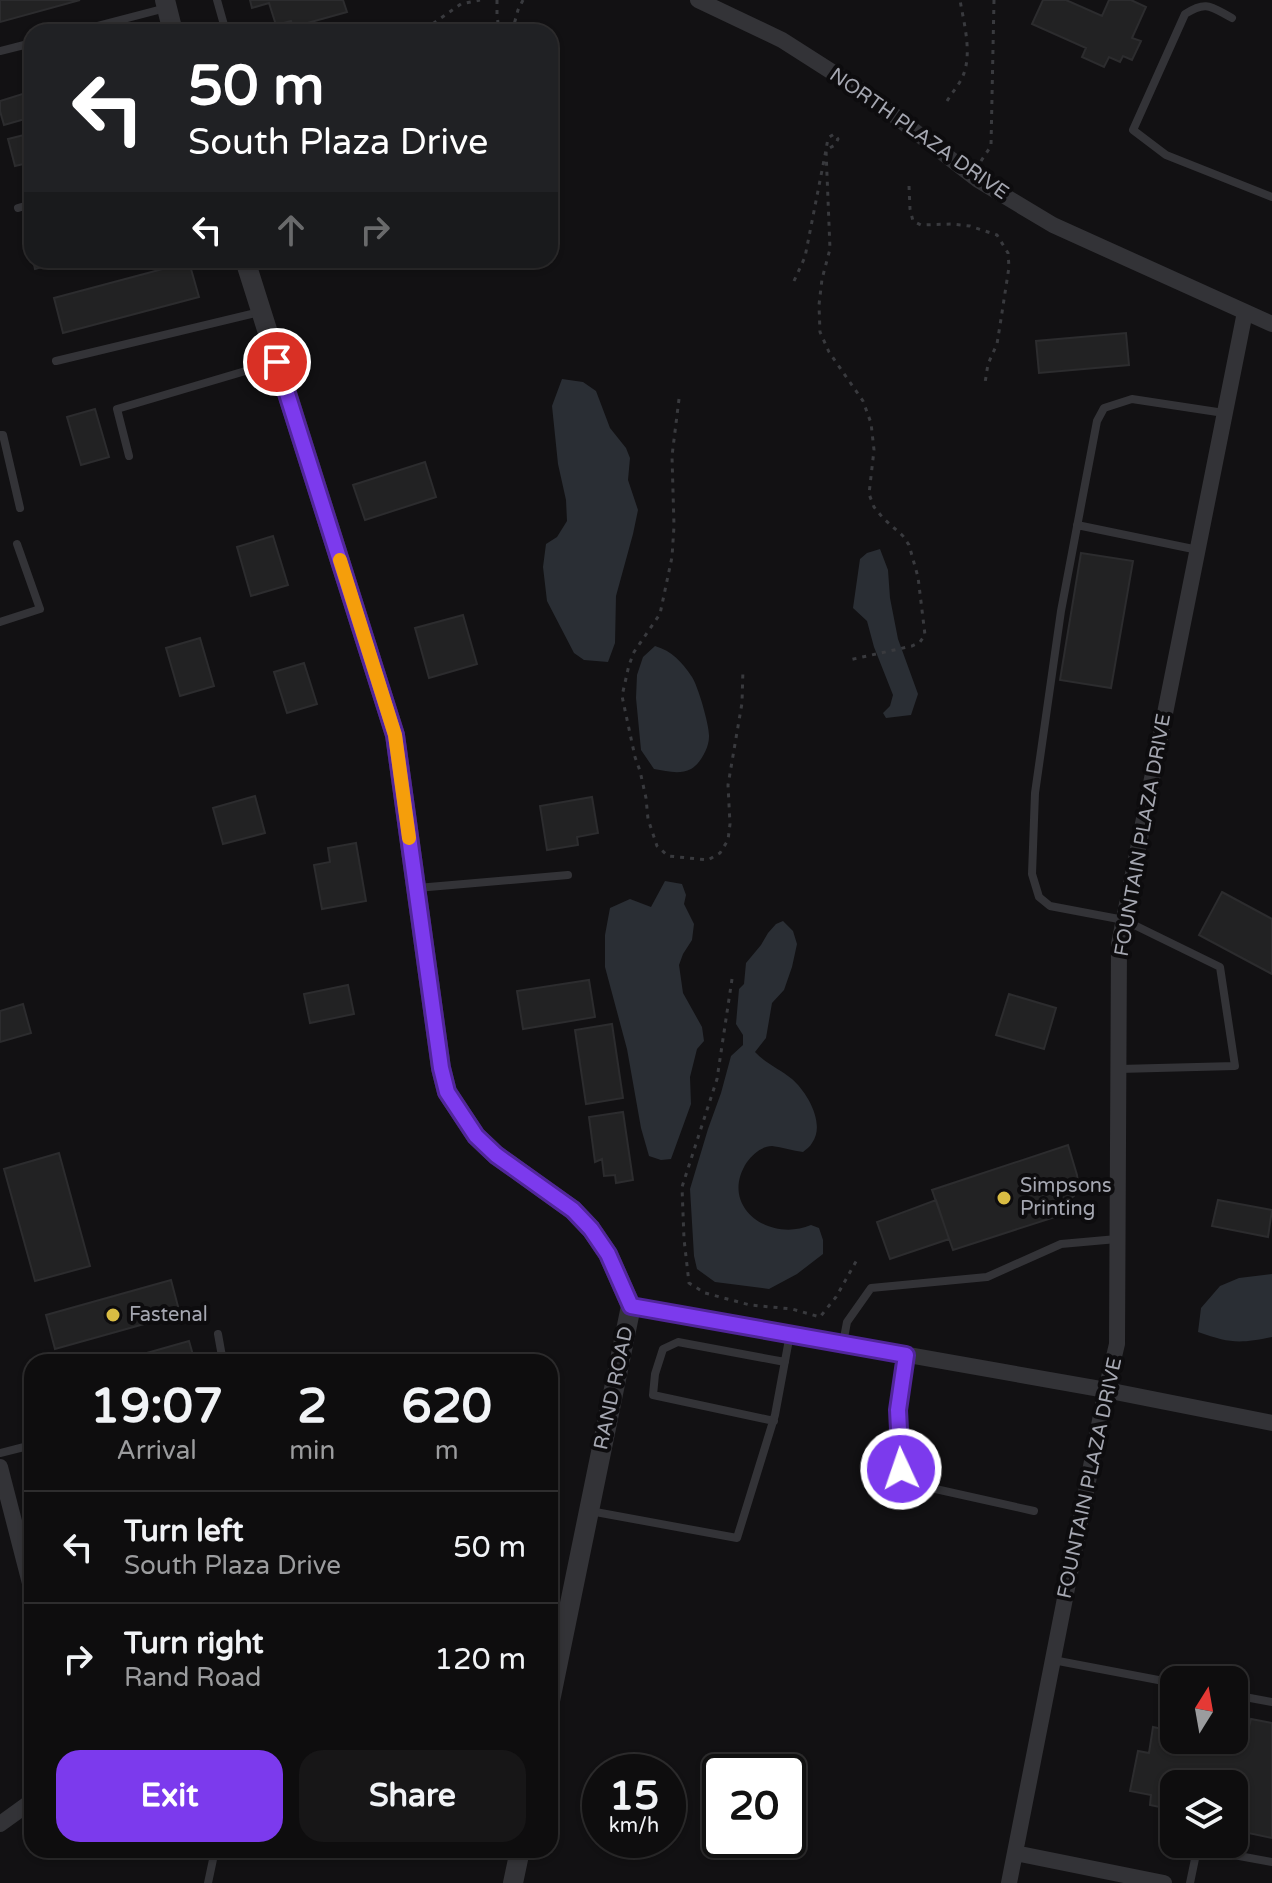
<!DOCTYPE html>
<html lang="en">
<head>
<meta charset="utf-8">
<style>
  :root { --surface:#0e0d0e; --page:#171617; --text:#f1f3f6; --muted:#9b9c9e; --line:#2e2d2e; --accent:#7c3aed }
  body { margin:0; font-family:"Varela Round",sans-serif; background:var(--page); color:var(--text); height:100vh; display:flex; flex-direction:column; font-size:30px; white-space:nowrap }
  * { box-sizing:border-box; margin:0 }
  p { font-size:26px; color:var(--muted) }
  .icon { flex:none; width:44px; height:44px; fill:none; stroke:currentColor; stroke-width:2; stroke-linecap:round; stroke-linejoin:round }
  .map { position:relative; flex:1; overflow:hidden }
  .details { position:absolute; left:24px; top:1354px; width:534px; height:504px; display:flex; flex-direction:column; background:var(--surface); border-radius:24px; box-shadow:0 2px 6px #0004,0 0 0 2px var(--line) }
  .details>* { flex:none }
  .hud { position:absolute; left:24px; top:24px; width:534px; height:244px; border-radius:24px; box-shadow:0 2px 6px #0004,0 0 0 2px var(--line); background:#202124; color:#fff; overflow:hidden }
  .needle { width:52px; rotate:11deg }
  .buttons { position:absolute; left:1160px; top:1666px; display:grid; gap:16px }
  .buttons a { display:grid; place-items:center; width:88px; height:88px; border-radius:16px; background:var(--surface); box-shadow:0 2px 6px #0004,0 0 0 2px var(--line); font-size:40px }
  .speed { position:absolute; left:582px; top:1754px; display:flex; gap:16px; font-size:40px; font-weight:700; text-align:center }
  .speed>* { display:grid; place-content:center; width:104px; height:104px; border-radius:50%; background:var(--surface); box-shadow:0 2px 6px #0004,0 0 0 2px var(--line); line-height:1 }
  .speed small { font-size:20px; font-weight:400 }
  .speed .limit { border:4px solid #111; border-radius:12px; background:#fff; color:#111 }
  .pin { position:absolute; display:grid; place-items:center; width:68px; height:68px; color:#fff; margin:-34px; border:4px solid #fff; border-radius:50%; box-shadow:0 2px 8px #0007 }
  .me { position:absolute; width:88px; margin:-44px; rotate:357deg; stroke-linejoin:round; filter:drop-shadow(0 0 6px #0008) }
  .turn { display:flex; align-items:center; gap:28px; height:168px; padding:0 32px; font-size:36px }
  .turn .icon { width:104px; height:104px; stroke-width:2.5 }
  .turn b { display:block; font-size:56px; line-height:68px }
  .lanes { display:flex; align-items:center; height:76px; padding:0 32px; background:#0003; justify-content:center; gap:40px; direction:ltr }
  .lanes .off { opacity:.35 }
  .eta { display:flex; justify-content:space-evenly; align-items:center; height:136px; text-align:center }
  .eta b { font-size:48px; font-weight:800; line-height:56px }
  .button { display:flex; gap:16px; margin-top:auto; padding:16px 32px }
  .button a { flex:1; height:92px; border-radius:24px; background:var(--accent); color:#fff; font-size:32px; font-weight:800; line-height:92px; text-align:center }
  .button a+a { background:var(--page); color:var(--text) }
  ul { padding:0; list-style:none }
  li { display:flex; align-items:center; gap:24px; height:112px; padding:0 32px; border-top:2px solid var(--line) }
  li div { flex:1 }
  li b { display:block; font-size:30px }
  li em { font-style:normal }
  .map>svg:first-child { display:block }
  .water { fill:#2a2e34 }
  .building { fill:#222223; stroke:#2c2c2e; stroke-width:2 }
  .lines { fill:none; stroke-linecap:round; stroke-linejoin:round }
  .path { stroke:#393a3e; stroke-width:3; stroke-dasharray:4 6; stroke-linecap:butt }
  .service { stroke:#333337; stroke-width:8 }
  .minor { stroke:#333337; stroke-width:16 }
  .tertiary { stroke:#333337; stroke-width:20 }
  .route-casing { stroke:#51269a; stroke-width:20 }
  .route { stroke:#7c3aed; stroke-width:14 }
  .slow { stroke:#f59e0b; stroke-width:14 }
  .poi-dot { fill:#d9bc43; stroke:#0d0c0e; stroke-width:3 }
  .labels { text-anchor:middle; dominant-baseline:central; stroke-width:8; stroke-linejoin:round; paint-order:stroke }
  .street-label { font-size:20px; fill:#a5a7b1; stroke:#0d0c0e }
  .poi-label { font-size:20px; fill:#a5a7b1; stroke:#0d0c0e; text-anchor:start }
</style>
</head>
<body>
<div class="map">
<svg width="1272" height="1883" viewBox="0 0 1272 1883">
  <rect width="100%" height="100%" fill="#121113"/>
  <path class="water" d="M 562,379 L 583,382 L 596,391 L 610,428 L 626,448 L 630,458 L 628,480 L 638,510 L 633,534 L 616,596 L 615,643 L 608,662 L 584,660 L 574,653 L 547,601 L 543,567 L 546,544 L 557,537 L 567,521 L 566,500 L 558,464 L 552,406 Z
    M 880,549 L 888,570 L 890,598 L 898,639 L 918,694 L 911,715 L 886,718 L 883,713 L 890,706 L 893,695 L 874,647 L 867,621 L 853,608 L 860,559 L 867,553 Z
    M 655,646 C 672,651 682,662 692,677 C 698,686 710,727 709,737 C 709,748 700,764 691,769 C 679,775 667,771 654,769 L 641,750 L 636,698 L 637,675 L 643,657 Z
    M 665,881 L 682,884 L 686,895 L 684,904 L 694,924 L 692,940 L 683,954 L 679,965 L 683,993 L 702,1027 L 704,1041 L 697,1049 L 690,1077 L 691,1104 L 671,1159 L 661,1160 L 649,1156 L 641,1128 L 627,1049 L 605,967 L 605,935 L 610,908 L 630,899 L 651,907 Z
    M 783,921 L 793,931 L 797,944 L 792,967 L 784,990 L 772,1003 L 766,1038 L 755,1052 C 766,1064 780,1069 792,1079 C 807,1092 826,1124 812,1143 C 810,1147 806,1149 803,1152 C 793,1151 782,1147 772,1146 C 762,1146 753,1154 747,1162 C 718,1206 769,1243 811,1225 L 819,1228 L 823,1240 L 823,1254 L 797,1274 L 769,1289 L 715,1282 L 697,1269 L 694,1256 L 690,1189 L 708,1129 L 721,1093 L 731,1056 L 743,1045 L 743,1035 L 736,1024 L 739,989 L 744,984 L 746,963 L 761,945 L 768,933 L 776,924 Z
    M 1272,1274 L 1272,1337 C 1238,1344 1230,1343 1198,1332 L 1201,1308 L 1220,1286 L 1239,1278 Z"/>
  <path class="building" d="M 0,0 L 80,0 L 0,22 Z
    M 250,0 L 343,0 L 347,12 L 293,27 L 291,21 L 276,25 L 269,3 L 252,8 Z
    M 1043,0 L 1066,0 L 1102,16 L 1109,0 L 1131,0 L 1146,7 L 1132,38 L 1141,41 L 1132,60 L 1123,56 L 1120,62 L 1109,57 L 1104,67 L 1082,57 L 1086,48 L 1032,24 Z
    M 32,91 L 32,117 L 4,125 L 0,111 L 0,101 Z
    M 32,133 L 32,162 L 15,166 L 8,139 Z
    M 32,235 L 32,257 L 26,236 Z
    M 33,260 L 67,260 L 35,269 Z
    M 189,262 L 199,297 L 63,333 L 54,298 Z
    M 1126,333 L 1129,365 L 1039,373 L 1036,341 Z
    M 95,409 L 109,457 L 81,465 L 67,417 Z
    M 425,462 L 436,497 L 365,520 L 353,485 Z
    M 273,536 L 288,585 L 251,596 L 237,547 Z
    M 1081,553 L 1133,561 L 1111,688 L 1060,680 Z
    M 463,615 L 477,664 L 429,678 L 415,628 Z
    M 200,638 L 214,686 L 180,696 L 166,648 Z
    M 304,663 L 317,704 L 287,713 L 274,672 Z
    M 255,796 L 265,833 L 223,844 L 213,808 Z
    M 592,797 L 598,833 L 577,837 L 578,845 L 547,850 L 540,806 Z
    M 356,843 L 366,901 L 322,909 L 314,865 L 330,862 L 328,848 Z
    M 1222,892 L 1272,919 L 1272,974 L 1199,935 Z
    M 589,980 L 595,1017 L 523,1029 L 517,991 Z
    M 348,985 L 354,1014 L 310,1023 L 304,994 Z
    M 1009,994 L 1056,1008 L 1044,1049 L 996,1035 Z
    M 23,1004 L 31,1033 L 0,1042 L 0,1011 Z
    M 612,1024 L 623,1098 L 586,1104 L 575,1030 Z
    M 623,1112 L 633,1180 L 616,1183 L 615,1175 L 604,1176 L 602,1159 L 595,1162 L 589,1117 Z
    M 1068,1145 L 1077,1175 L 1078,1183 L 1074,1196 L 1061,1206 L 1064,1214 L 953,1250 L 932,1190 Z
    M 59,1153 L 90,1266 L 35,1281 L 4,1169 Z
    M 936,1200 L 949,1239 L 890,1259 L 877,1222 Z
    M 1218,1200 L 1272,1210 L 1268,1237 L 1212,1226 Z
    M 171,1280 L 180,1314 L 55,1349 L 46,1315 Z
    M 189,1341 L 195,1362 L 115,1362 Z
    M 1173,1697 L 1174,1740 L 1234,1740 L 1234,1728 L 1248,1731 L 1251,1719 L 1272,1723 L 1272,1838 L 1234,1830 L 1234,1784 L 1174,1784 L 1174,1810 L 1150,1805 L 1151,1795 L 1130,1791 L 1138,1751 L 1149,1753 L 1153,1727 L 1167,1730 Z"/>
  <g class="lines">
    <path class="path" d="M 497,0 L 497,14 L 499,32
      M 415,32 L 431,25 L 461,4 L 480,0
      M 512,32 L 518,10 L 523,0
      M 947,101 C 952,93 958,86 962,78 C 973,55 964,24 960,0
      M 550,111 L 552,111
      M 981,161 L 991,146 L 994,0
      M 909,186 L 910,209 L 913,221 L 921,225 L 951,224 L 970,226 L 997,235 L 1008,253 L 1009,267 L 1001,319 L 997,344 L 988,364 L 985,383
      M 794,281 L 805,257 L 826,150 L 835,145 L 838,139 L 834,134 L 828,138 L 826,150 L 830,249 L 822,279 L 819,305 L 820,332 L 829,352 L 863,401 L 871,423 L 874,450 L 869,494 L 874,507 L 883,518 L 903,536 L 909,545 L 918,577 L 925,635 L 920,642 L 912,646 L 849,660
      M 679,399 L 672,456 L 674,526 L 672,557 L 660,614 L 634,652 L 629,665 L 622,696 L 635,757 L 640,771 L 646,798 L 648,819 L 657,846 L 668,856 L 708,860 L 720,853 L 728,840 L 730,824 L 728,785 L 742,703 L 743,669
      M 732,979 L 717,1079 L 682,1187 L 684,1239 L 689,1283 L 705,1293 L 750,1305 L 792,1309 L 820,1317 L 836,1297 L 858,1258"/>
    <path class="service" d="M 217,0 L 226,32
      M 1232,18 C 1211,7 1207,0 1185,14 L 1133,130 L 1166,155 L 1272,197
      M 74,32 L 166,8
      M 0,51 L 32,43
      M 18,208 L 32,204
      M 56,361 L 260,312
      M 0,435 L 3,435 L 20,508
      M 129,456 L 117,409 L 276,362
      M 1077,525 L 1198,550
      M 0,622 L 40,609 L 17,544
      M 417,888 L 568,875
      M 1119,1069 L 1235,1066 L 1220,967 L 1124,920 L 1050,906 L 1039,897 L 1032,874 L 1035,793 L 1061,611 L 1097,421 L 1104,408 L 1132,399 L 1224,413
      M 218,1334 L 223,1362
      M 843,1343 L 847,1322 L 871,1288 L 987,1277 L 1061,1244 L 1117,1239
      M 906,1355 L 898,1410 L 901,1469 L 931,1488 L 1034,1511
      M 774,1421 L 653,1395 L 655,1374 L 663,1349 L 678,1342 L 785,1362
      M 0,1453 L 32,1445
      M 590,1511 L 737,1538 L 775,1415 L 790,1334
      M 1053,1660 L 1174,1683
      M 1234,1695 L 1272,1702
      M 185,1850 L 213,1856
      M 208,1883 L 215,1850
      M 1190,1883 L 1196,1854 L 1201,1849 L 1272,1862"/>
    <path class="minor" d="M 698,0 L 782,40 L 865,93 L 978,180 L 1053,225 L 1272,324
      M 631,1306 L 1106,1390 L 1272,1423
      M 0,1467 L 32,1591
      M 0,1824 L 32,1801
      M 1015,1853 L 1164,1883
      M 1009,1883 L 1106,1390 L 1117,1344 L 1119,944 L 1245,312"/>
    <path class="tertiary" d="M 165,0 L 173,32
      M 245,260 L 395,735 L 441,1068 L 447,1092 L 476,1136 L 496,1155 L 573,1210 L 591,1229 L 608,1254 L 631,1306 L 550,1701
      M 513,1883 L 520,1850"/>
  </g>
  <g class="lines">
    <defs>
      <path id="route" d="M 277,362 L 395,735 L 441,1068 L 447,1092 L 476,1136 L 496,1155 L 573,1210 L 591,1229 L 608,1254 L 631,1306 L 906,1355 L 898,1410 L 901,1469"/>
    </defs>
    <use href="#route" class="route-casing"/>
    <use href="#route" class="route"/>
    <path class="slow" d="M 340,560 L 395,735 L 409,838"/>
  </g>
  <g class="poi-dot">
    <circle cx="1004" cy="1198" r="8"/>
    <circle cx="113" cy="1315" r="8"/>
  </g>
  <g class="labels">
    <g class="street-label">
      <text transform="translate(919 134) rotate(35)">NORTH PLAZA DRIVE</text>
      <text transform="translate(1143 835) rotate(-80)">FOUNTAIN PLAZA DRIVE</text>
      <text transform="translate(614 1388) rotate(-78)">RAND ROAD</text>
      <text transform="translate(1090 1478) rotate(-78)">FOUNTAIN PLAZA DRIVE</text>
    </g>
    <g class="poi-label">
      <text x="1020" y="1186">Simpsons<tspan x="1020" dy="23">Printing</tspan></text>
      <text x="129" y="1315">Fastenal</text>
    </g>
  </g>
</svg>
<div class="buttons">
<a><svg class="needle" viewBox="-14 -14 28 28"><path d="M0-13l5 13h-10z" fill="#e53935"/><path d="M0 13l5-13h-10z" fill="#9b9c9e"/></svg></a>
<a><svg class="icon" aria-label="layers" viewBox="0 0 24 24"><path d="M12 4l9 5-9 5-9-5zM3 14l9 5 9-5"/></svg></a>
</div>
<div class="speed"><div>15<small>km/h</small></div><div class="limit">20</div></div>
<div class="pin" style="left:277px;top:362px;background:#d93025"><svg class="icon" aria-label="arrive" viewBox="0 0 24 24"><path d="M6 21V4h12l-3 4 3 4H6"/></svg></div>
<svg class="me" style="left:901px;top:1469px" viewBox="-20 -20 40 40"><circle r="17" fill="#7c3aed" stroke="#fff" stroke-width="3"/><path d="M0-11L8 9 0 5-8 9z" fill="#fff"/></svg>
<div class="hud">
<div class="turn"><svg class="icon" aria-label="left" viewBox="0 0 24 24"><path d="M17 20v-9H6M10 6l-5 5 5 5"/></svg><div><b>50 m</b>South Plaza Drive</div></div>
<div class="lanes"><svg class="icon" aria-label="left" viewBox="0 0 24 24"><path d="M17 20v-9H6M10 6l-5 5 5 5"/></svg><svg class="icon off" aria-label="ahead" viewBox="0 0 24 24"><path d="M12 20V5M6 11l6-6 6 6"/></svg><svg class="icon off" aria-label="right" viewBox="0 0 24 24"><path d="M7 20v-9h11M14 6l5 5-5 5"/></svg></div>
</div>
<section class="details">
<div class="eta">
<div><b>19:07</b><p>Arrival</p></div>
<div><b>2</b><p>min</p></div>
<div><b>620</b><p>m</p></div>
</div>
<ul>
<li><svg class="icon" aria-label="left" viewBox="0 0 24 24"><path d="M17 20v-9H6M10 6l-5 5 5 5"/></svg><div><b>Turn left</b><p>South Plaza Drive</p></div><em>50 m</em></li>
<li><svg class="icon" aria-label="right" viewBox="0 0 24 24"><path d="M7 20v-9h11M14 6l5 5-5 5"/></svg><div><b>Turn right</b><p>Rand Road</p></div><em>120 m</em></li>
</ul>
<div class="button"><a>Exit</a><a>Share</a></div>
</section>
</div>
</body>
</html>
